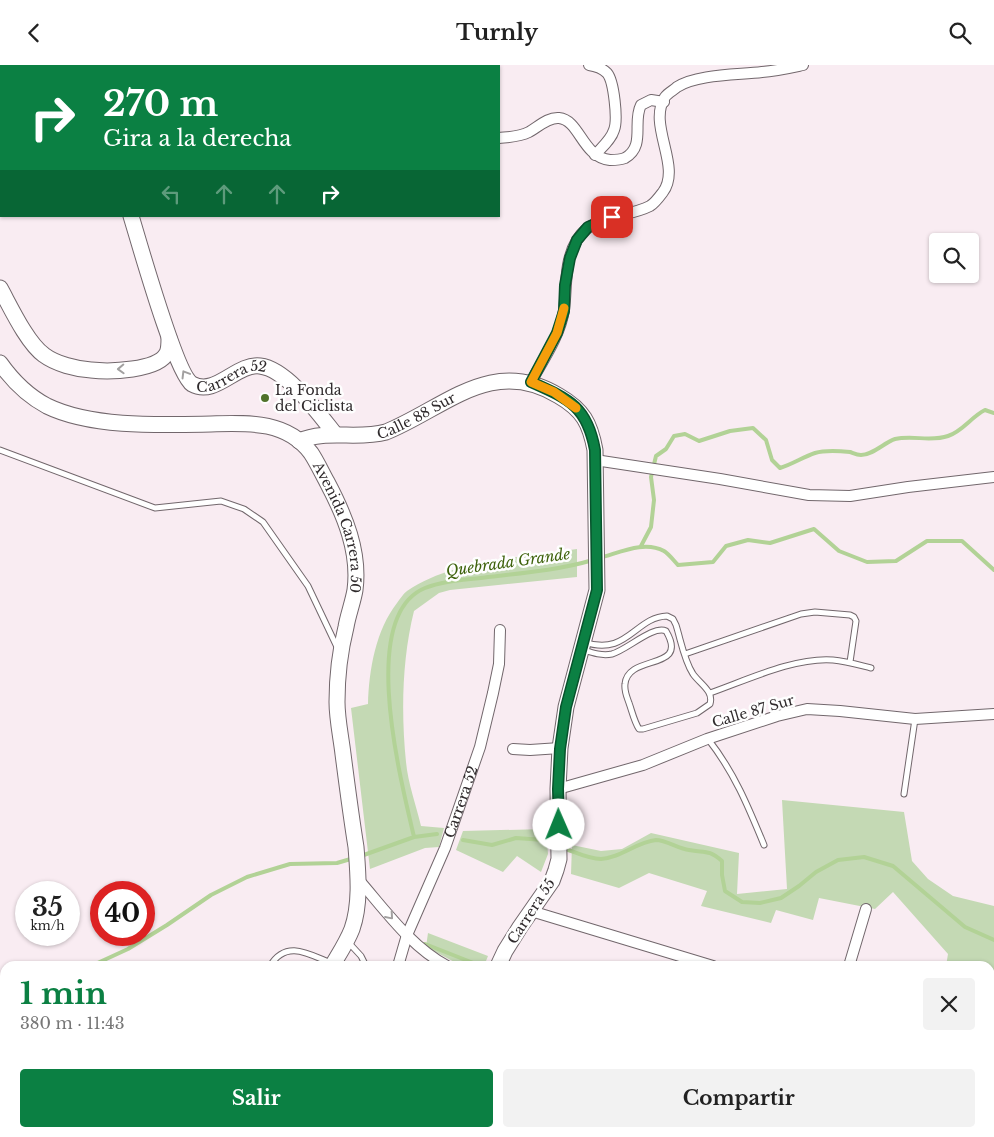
<!DOCTYPE html>
<html lang="es">
<head>
<meta charset="utf-8">
<style>
  :root { --surface:#fff; --page:#f2f2f2; --text:#222; --muted:#767676; --accent:#0b8043 }
  body { margin:0; font-family:"Libre Baskerville",serif; background:var(--page); color:var(--text); height:100vh; display:flex; flex-direction:column; font-size:19px; white-space:nowrap }
  * { box-sizing:border-box; margin:0 }
  p { font-size:16px; color:var(--muted) }
  .icon { flex:none; width:28px; height:28px; fill:none; stroke:currentColor; stroke-width:2; stroke-linecap:round; stroke-linejoin:round }
  .map { position:relative; flex:1; overflow:hidden }
  .details { position:absolute; left:0px; top:896px; width:995px; height:176px; display:flex; flex-direction:column; background:var(--surface); border-radius:15px 15px 0 0; box-shadow:0 1px 4px #0004 }
  .details>* { flex:none }
  .banner { position:absolute; left:0px; top:0px; width:500px; height:152px; box-shadow:0 1px 4px #0004; background:#0b8043; color:#fff; overflow:hidden }
  .tools { position:absolute; left:929px; top:168px; display:grid; gap:10px }
  .tools a { display:grid; place-items:center; width:50px; height:50px; border-radius:5px; background:var(--surface); box-shadow:0 1px 4px #0004; font-size:25px }
  .speed { position:absolute; left:15px; top:816px; display:flex; gap:10px; font-size:25px; font-weight:700; text-align:center }
  .speed>* { display:grid; place-content:center; width:65px; height:65px; border-radius:50%; background:var(--surface); box-shadow:0 1px 4px #0004; line-height:1 }
  .speed small { font-size:12px; font-weight:400 }
  .speed .limit { border:8px solid #d22; background:#fff; color:#111 }
  .pin { position:absolute; display:grid; place-items:center; width:42px; height:42px; color:#fff; margin:-21px; border-radius:10px; box-shadow:0 2px 8px #0006 }
  .me { position:absolute; width:55px; margin:-28px; rotate:359deg; stroke-linejoin:round; filter:drop-shadow(0 0 4px #0008) }
  .turn { display:flex; align-items:center; gap:18px; height:105px; padding:0 20px; font-size:22px }
  .turn .icon { width:65px; height:65px; stroke-width:2.5 }
  .turn b { display:block; font-size:35px; line-height:42px }
  .lanes { display:flex; align-items:center; height:48px; padding:0 20px; background:#0003; justify-content:center; gap:25px; direction:ltr }
  .lanes .off { opacity:.35 }
  .round { display:grid; place-items:center; flex:none; width:52px; height:52px; border-radius:5px; background:var(--page) }
  .summary { display:flex; align-items:center; justify-content:space-between; height:85px; padding:0 20px }
  h1 { font-size:30px; font-weight:800; line-height:38px; color:var(--accent) }
  .action { display:flex; gap:10px; margin-top:auto; padding:10px 20px }
  .action a { flex:1; height:58px; border-radius:5px; background:var(--accent); color:#fff; font-size:20px; font-weight:800; line-height:58px; text-align:center }
  .action a+a { background:var(--page); color:var(--text) }
  header { display:flex; justify-content:space-between; align-items:center; height:65px; padding:0 20px; background:var(--surface); font-size:22px; font-weight:800 }
  .map>svg:first-child { display:block }
  .green { fill:#c4d9b4 }
  .lines { fill:none; stroke-linecap:round; stroke-linejoin:round }
  .stream { stroke:#b2d296; stroke-width:4 }
  .lane-casing { stroke:#72676c; stroke-width:7 }
  .street-casing { stroke:#72676c; stroke-width:12 }
  .secondary-casing { stroke:#72676c; stroke-width:17 }
  .lane { stroke:#fff; stroke-width:5 }
  .street { stroke:#fff; stroke-width:10 }
  .secondary { stroke:#fff; stroke-width:15 }
  .oneway { stroke:#a2a0a0 }
  .route-casing { stroke:#07532c; stroke-width:12 }
  .route { stroke:#0b8043; stroke-width:9 }
  .slow { stroke:#f59e0b; stroke-width:9 }
  .poi-dot { fill:#50732b; stroke:#fefefe; stroke-width:2 }
  .labels { text-anchor:middle; dominant-baseline:central; stroke-width:5; stroke-linejoin:round; paint-order:stroke }
  .street-label { font-size:14px; fill:#302b2d; stroke:#fefefe }
  .poi-label { font-size:14px; fill:#302b2d; stroke:#fefefe; text-anchor:start }
  .water-label { font-size:15px; font-style:italic; fill:#3e620c; stroke:#fefefe }
</style>
</head>
<body>
<header><svg class="icon" aria-label="back" viewBox="0 0 24 24"><path d="M15 5l-7 7 7 7"/></svg>Turnly<svg class="icon" aria-label="search" viewBox="0 0 24 24"><circle cx="10" cy="10" r="6"/><path d="M15 15l6 6"/></svg></header>
<div class="map">
<svg width="994" height="1072" viewBox="0 0 994 1072">
  <rect width="100%" height="100%" fill="#f9ecf2"/>
  <path class="green" d="M 577,484 L 577,512 L 450,525 L 439,528 L 414,546 C 402,594 401,648 406,697 C 408,718 416,740 421,761 L 444,763 L 439,782 L 425,783 L 370,804 L 351,643 L 368,639 C 369,604 376,565 397,538 C 400,534 403,529 407,526 C 453,495 523,492 577,484 Z
    M 782,735 L 904,747 L 912,796 L 928,814 L 953,831 L 994,841 L 994,934 L 990,934 L 990,901 L 946,901 L 948,889 L 893,827 L 875,844 L 819,833 L 813,855 L 776,845 L 771,858 L 701,841 L 707,826 L 649,808 L 619,823 L 571,809 L 572,780 L 601,786 L 622,784 L 651,768 L 739,788 L 737,829 L 787,824 Z
    M 546,764 L 548,789 L 541,807 L 517,791 L 503,807 L 456,785 L 463,766 Z
    M 428,868 L 488,891 L 484,901 L 462,901 L 426,882 Z"/>
  <g class="lines">
    <path class="stream" d="M 641,481 L 651,462 L 654,435 L 651,412 L 656,391 L 666,384 L 674,371 L 685,369 L 699,376 L 730,366 L 753,363 L 766,375 L 772,395 L 780,403 C 793,399 803,392 815,388 C 825,385 840,386 850,387 C 853,388 857,390 861,390 C 873,390 885,377 895,374 C 913,370 931,377 948,371 C 963,366 971,352 985,345 L 994,348
      M 599,493 C 619,488 644,475 664,486 C 669,489 674,496 678,500 L 713,497 L 726,481 L 748,475 L 770,478 L 814,464 L 839,486 L 867,497 L 896,496 L 927,476 L 962,476 L 994,505
      M 414,772 C 402,719 357,551 425,523 C 445,515 467,515 488,512 C 523,508 559,505 593,495
      M 463,775 L 492,780 L 516,773 L 544,775 L 555,779
      M 563,783 C 575,787 588,794 601,794 C 621,793 636,777 656,775 C 666,775 679,784 689,785 C 705,788 708,784 722,796 L 722,810 L 725,826 L 742,837 L 760,838 L 781,833 L 799,821 L 816,807 L 838,795 L 864,792 L 893,801 L 965,862 L 994,875
      M 361,791 L 414,772 L 437,769
      M 425,879 L 481,901
      M 91,901 L 128,884 L 167,860 L 211,830 L 247,812 L 290,799 L 337,798 L 354,793
      M 0,944 L 5,941
      M 858,1068 L 861,1072"/>
    <defs>
      <path id="lane" d="M 323,0 L 323,1
        M 0,385 L 155,443 L 221,436 L 244,444 L 263,457 L 308,521 L 337,582
        M 584,585 C 593,588 602,591 612,589 C 627,585 653,560 666,566 C 690,607 628,588 625,619 C 624,626 627,632 629,638 C 632,646 634,656 639,664 L 643,664 L 697,648 L 710,639 C 714,626 700,619 693,609 C 684,595 681,576 676,560 L 673,554 L 667,551 C 635,552 627,592 584,577
        M 685,589 L 801,549 L 815,547 L 850,550 L 854,552 L 856,556 L 850,597
        M 710,628 C 747,615 795,592 833,595 C 846,596 859,600 871,603
        M 708,674 C 734,707 748,741 764,780
        M 904,729 L 915,654
        M 349,878 L 361,891 L 366,901
        M 270,901 C 286,874 309,889 331,898
        M 86,1068 L 98,1072
        M 164,1072 L 170,1068"/>
      <g id="street">
        <path d="M 589,0 C 596,1 602,3 607,8 C 614,16 618,55 614,65 C 611,75 602,82 595,90"/>
        <path d="M 499,73 C 509,72 519,72 529,67 C 538,62 548,52 559,53 C 580,55 582,92 610,95 C 616,95 620,95 625,93 C 646,81 632,57 641,40 L 651,35 L 664,37"/>
        <path d="M 531,317 C 543,295 560,271 564,245 C 567,222 564,196 577,175 C 592,149 627,153 650,141 C 655,138 660,131 663,127 C 682,101 647,60 665,32 C 668,28 674,25 677,22 C 697,9 738,10 762,7 C 776,6 789,3 803,0"/>
        <path d="M 595,395 L 720,414 L 809,430 L 850,431 L 908,422 L 994,412"/>
        <path d="M 513,684 L 530,685 L 560,683"/>
        <path d="M 558,724 L 643,700 L 707,674 L 777,651 L 807,644 L 840,646 L 915,654 L 994,649"/>
        <path d="M 358,814 C 385,845 411,882 447,901"/>
        <path d="M 531,846 L 713,901"/>
        <path id="s1" d="M 398,901 L 407,870 L 445,783 L 480,682 L 493,628 L 499,599 L 500,565"/>
        <path d="M 849,901 L 866,844"/>
        <path d="M 660,1068 L 673,1072"/>
        <path d="M 372,1072 L 373,1068"/>
      </g>
      <g id="secondary">
        <path d="M 144,1 L 144,0"/>
        <path id="s2" d="M 131,151 C 139,177 176,309 192,319 C 216,332 236,298 260,301 C 287,304 319,349 335,369"/>
        <path d="M 0,223 C 10,241 27,278 44,290 C 56,299 76,304 91,305 C 109,307 158,306 167,288 C 169,284 169,277 169,273"/>
        <path id="s3" d="M 0,298 C 12,315 28,331 47,341 C 92,363 162,360 211,359 C 247,358 286,355 311,388 C 317,397 322,408 327,417 C 345,451 360,487 355,525 C 353,537 348,550 346,562 C 340,586 337,612 337,637 C 337,654 341,672 343,689 C 347,720 351,751 356,782 C 358,808 361,838 352,864 C 347,877 339,889 332,901"/>
        <path id="s4" d="M 299,376 C 327,364 357,375 386,367 C 445,343 492,290 559,331 C 583,345 590,358 595,385 L 597,525 L 566,642 L 560,683 L 558,724 L 559,794 L 556,805 L 552,816 L 520,862 L 505,886 L 498,901"/>
        <path d="M 217,1072 L 220,1068"/>
        <path d="M 517,1072 L 518,1068"/>
      </g>
    </defs>
    <use href="#lane" class="lane-casing"/>
    <use href="#street" class="street-casing"/>
    <use href="#secondary" class="secondary-casing"/>
    <use href="#lane" class="lane"/>
    <use href="#street" class="street"/>
    <use href="#secondary" class="secondary"/>
  </g>
  <defs><path id="oneway-chevron" d="M-2-3.5L2.5 0L-2 3.5" fill="none" stroke-width="1.6" stroke-linecap="round" stroke-linejoin="round" transform="scale(1.25)"/></defs>
  <g class="oneway">
    <use href="#oneway-chevron" transform="translate(121 304) rotate(178)"/>
    <use href="#oneway-chevron" transform="translate(185 309) rotate(-121)"/>
    <use href="#oneway-chevron" transform="translate(390 851) rotate(49)"/>
  </g>
  <g class="lines">
    <defs>
      <path id="route" d="M 559,760 L 558,724 L 560,684 L 566,642 L 597,525 L 595,385 C 587,341 569,334 531,317 L 557,268 L 564,246 L 565,220 L 570,193 L 577,175 L 588,162 L 612,152"/>
    </defs>
    <use href="#route" class="route-casing"/>
    <use href="#route" class="route"/>
    <path class="slow" d="M 564,243 L 557,268 L 531,317 L 554,327 L 576,343"/>
  </g>
  <circle class="poi-dot" cx="265" cy="333" r="5"/>
  <g class="labels">
    <g class="street-label">
      <text stroke="none"><textPath href="#s2" startOffset="222">Carrera 52</textPath></text>
      <text stroke="none"><textPath href="#s4" startOffset="122">Calle 88 Sur</textPath></text>
      <text stroke="none"><textPath href="#s3" startOffset="420">Avenida Carrera 50</textPath></text>
      <text transform="translate(753 646) rotate(-16)">Calle 87 Sur</text>
      <text stroke="none"><textPath href="#s1" startOffset="176">Carrera 52</textPath></text>
      <text transform="translate(531 846) rotate(-57)">Carrera 55</text>
    </g>
    <g class="poi-label">
      <text x="275" y="325">La Fonda<tspan x="275" dy="16">del Ciclista</tspan></text>
    </g>
    <g class="water-label">
      <text transform="translate(508 497) rotate(-8)">Quebrada Grande</text>
    </g>
  </g>
</svg>
<div class="tools">
<a><svg class="icon" aria-label="search" viewBox="0 0 24 24"><circle cx="10" cy="10" r="6"/><path d="M15 15l6 6"/></svg></a>
</div>
<div class="speed"><div>35<small>km/h</small></div><div class="limit">40</div></div>
<div class="pin" style="left:612px;top:152px;background:#d93025"><svg class="icon" aria-label="arrive" viewBox="0 0 24 24"><path d="M6 21V4h12l-3 4 3 4H6"/></svg></div>
<svg class="me" style="left:559px;top:760px" viewBox="-20 -20 40 40"><circle r="19" fill="#fff"/><path d="M0-13L10 11 0 6-10 11z" fill="#0b8043"/></svg>
<div class="banner">
<div class="turn"><svg class="icon" aria-label="right" viewBox="0 0 24 24"><path d="M7 20v-9h11M14 6l5 5-5 5"/></svg><div><b>270 m</b>Gira a la derecha</div></div>
<div class="lanes"><svg class="icon off" aria-label="left" viewBox="0 0 24 24"><path d="M17 20v-9H6M10 6l-5 5 5 5"/></svg><svg class="icon off" aria-label="ahead" viewBox="0 0 24 24"><path d="M12 20V5M6 11l6-6 6 6"/></svg><svg class="icon off" aria-label="ahead" viewBox="0 0 24 24"><path d="M12 20V5M6 11l6-6 6 6"/></svg><svg class="icon" aria-label="right" viewBox="0 0 24 24"><path d="M7 20v-9h11M14 6l5 5-5 5"/></svg></div>
</div>
<section class="details">
<div class="summary"><div><h1>1 min</h1><p>380 m · 11:43</p></div><a class="round"><svg class="icon" aria-label="close" viewBox="0 0 24 24"><path d="M6 6l12 12M18 6L6 18"/></svg></a></div>
<div class="action"><a>Salir</a><a>Compartir</a></div>
</section>
</div>
</body>
</html>
